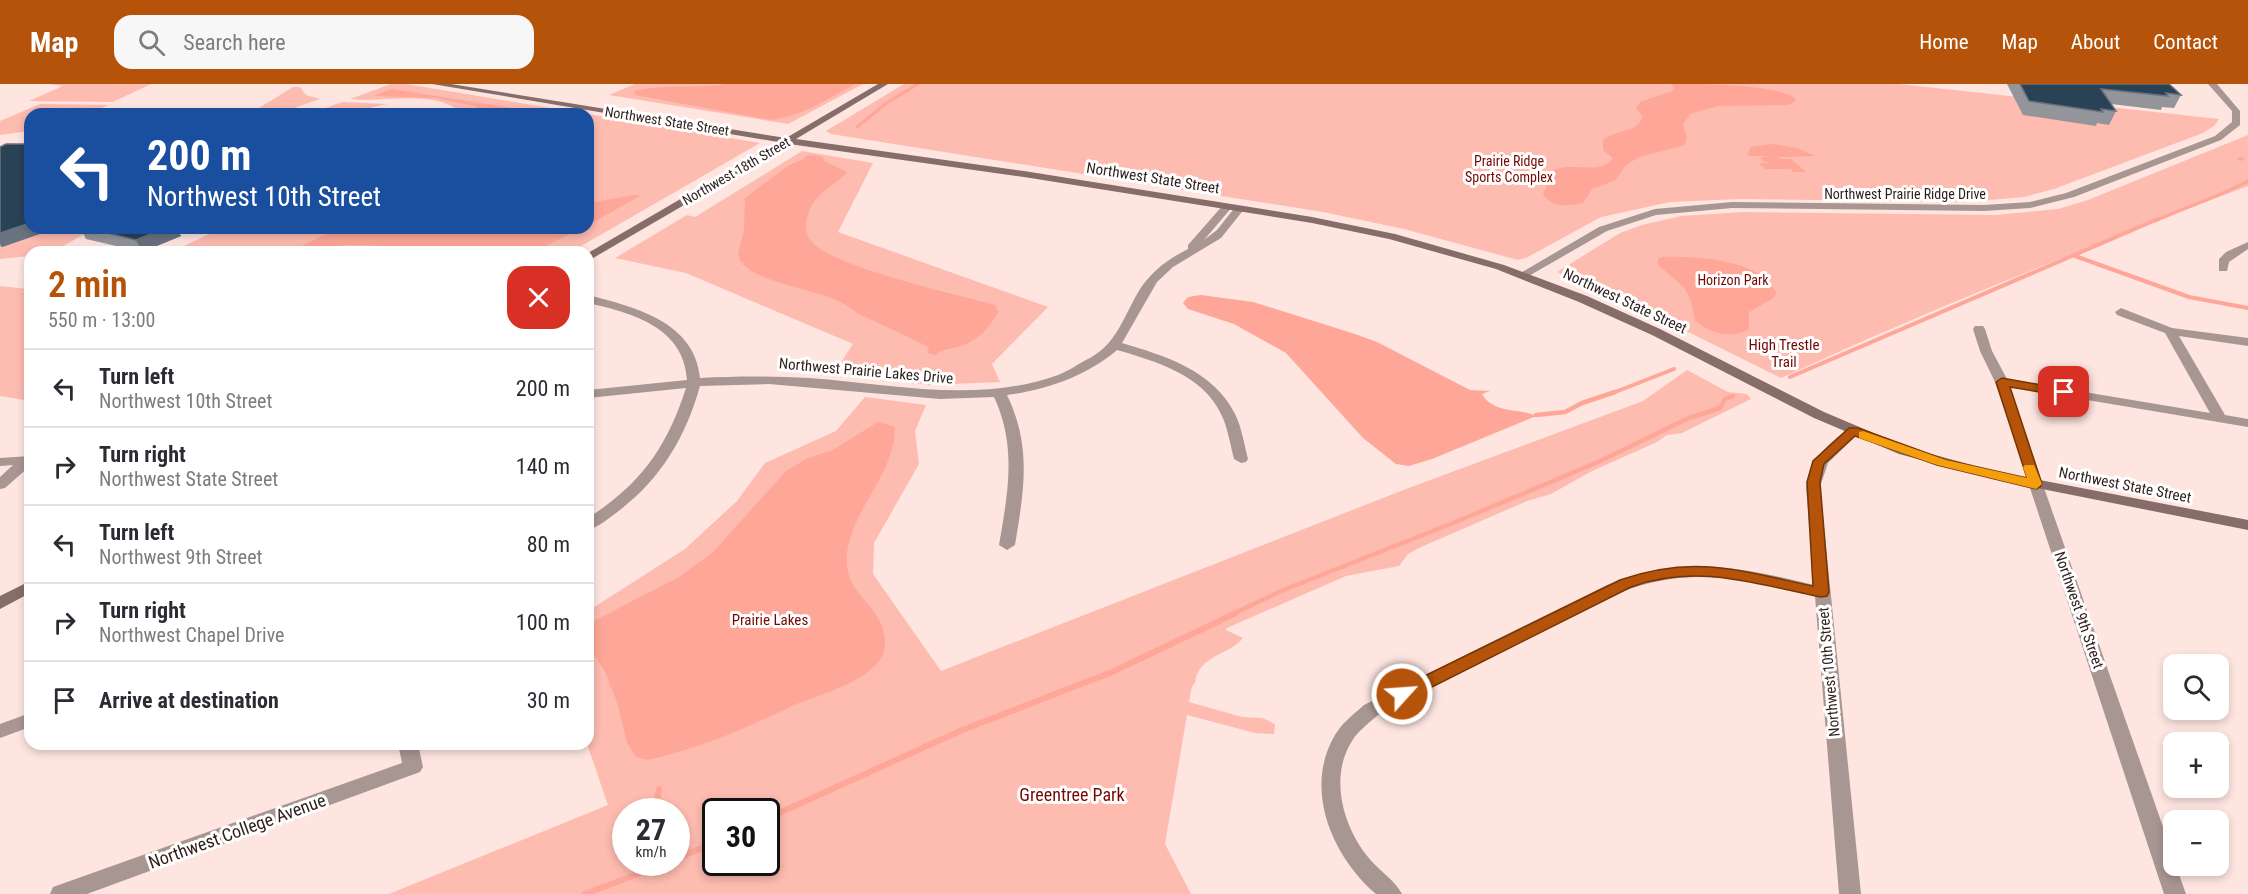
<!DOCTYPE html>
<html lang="en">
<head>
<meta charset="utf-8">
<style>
  :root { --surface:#fff; --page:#f7f7f7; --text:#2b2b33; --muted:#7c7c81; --line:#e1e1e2; --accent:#b45309 }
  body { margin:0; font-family:"Roboto Condensed",sans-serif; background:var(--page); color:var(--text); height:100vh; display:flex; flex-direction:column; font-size:22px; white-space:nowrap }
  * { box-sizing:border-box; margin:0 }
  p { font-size:20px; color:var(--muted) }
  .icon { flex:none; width:33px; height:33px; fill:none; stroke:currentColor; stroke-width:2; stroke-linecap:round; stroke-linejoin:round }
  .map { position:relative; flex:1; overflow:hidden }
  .panel { position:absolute; left:24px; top:162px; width:570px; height:504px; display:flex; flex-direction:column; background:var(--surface); border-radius:18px; box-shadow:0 3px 9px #0003 }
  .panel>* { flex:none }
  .hud { position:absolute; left:24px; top:24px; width:570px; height:126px; border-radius:18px; box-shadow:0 3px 9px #0003; background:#1a4fa0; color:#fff; overflow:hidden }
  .controls { position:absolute; left:2163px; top:570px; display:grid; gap:12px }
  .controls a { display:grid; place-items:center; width:66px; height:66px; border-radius:12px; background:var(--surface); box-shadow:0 3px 9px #0003; font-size:30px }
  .speed { position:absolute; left:612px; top:714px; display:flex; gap:12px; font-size:30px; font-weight:700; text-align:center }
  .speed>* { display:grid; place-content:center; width:78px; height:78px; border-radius:50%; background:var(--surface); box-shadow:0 3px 9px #0003; line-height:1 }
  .speed small { font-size:15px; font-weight:400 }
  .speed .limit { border:3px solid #111; border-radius:9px; background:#fff; color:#111 }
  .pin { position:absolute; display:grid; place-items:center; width:51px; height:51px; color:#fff; margin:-26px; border-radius:12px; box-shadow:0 3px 9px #0006 }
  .me { position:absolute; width:66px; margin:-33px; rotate:64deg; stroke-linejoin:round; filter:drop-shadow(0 0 4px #0008) }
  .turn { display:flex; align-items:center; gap:21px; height:126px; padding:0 24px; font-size:27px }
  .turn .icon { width:78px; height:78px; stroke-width:2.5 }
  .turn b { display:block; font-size:42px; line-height:51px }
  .round { display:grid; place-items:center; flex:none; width:63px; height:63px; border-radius:18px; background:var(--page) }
  .summary { display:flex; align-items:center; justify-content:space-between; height:102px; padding:0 24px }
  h1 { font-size:36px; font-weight:600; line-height:45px; color:var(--accent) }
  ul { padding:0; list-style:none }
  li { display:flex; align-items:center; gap:18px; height:78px; padding:0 24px; border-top:2px solid var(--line) }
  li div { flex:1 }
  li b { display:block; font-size:22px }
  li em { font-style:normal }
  header { display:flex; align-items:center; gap:36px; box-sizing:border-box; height:84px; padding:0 30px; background:var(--accent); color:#fff }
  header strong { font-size:28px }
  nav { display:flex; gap:33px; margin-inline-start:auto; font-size:21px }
  .search { width:420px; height:54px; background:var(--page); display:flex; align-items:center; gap:15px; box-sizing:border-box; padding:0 21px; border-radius:18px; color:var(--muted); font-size:22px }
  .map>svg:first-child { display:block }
  .green { fill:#febbb0; fill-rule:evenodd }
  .water { fill:#fea697 }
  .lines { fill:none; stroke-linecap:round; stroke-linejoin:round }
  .stream-far3 { stroke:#fea697; stroke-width:3 }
  .stream-far2 { stroke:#fea697; stroke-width:4 }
  .stream-far1 { stroke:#fea697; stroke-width:4.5 }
  .stream { stroke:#fea697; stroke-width:6 }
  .minor { fill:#a89693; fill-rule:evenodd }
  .tertiary { fill:#a89693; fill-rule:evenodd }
  .secondary { fill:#866d69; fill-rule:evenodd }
  .wall { fill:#94949b }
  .shaded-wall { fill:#69737f }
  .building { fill:#294256; stroke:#69737f; stroke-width:1.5 }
  .route { fill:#b45309; stroke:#753606; stroke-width:1.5 }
  .slow { fill:#f59e0b }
  .labels { text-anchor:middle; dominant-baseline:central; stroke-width:6; stroke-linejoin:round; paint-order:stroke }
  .far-street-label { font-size:14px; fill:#2d1e1c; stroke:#fff }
  .far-park-label { font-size:14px; fill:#720904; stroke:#fff }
  .street-label { font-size:15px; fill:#2d1e1c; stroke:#fff }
  .park-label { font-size:15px; fill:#720904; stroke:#fff }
  .near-park-label { font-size:18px; fill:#720904; stroke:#fff }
  .near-street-label { font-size:18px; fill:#2d1e1c; stroke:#fff }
</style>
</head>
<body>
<header>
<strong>Map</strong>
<div class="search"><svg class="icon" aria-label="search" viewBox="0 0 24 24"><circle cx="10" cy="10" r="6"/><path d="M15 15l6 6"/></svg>Search here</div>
<nav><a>Home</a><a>Map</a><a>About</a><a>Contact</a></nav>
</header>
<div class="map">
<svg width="2248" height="810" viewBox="0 0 2248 810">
  <rect width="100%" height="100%" fill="#fee5e0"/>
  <path class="green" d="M 49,0 L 151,0 L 113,18 L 29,17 L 63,2 Z
    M 391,0 L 406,0 L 557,25 L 545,30 L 461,30 C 442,5 379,19 350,15 Z
    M 635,0 L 863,0 L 788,40 L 609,11 Z
    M 904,0 L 1899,0 L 2219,35 L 2214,42 L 2203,49 L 2054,105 L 2024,113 L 1966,118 L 1739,115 L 1670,118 L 1601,133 L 1526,174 L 1518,176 L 1404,145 L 1323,128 L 831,50 L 826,47 Z
    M 293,3 L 300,3 L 306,11 L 320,15 L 277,30 L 249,30 Z
    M 342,18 L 387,20 L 343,30 L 309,30 Z
    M 40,20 L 106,21 L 108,21 L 89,30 L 30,30 L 30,47 L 0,51 L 0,37 Z
    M 588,30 L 760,59 L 571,168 L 171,168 L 222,144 L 588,144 Z
    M 2248,51 L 2248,102 C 2089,162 1935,223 1781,294 L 1666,237 L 1557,188 L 1620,149 L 1642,141 L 1681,132 L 1744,128 L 1996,131 L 2058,125 L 2088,116 Z
    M 802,67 L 873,79 L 838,148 L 1048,223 L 992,280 L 1000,298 L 929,301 L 834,289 L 853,260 L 686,189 L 615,174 L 687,131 L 695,133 Z
    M 57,144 L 86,149 L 53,168 L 30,168 L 30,172 L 0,175 L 0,162 Z
    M 0,202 L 29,205 L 18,209 L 30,206 L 30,317 L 0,312 Z
    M 1687,286 L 1728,308 L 1747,310 L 1751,315 L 1682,349 L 1667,351 L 1657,358 L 1590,388 L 1551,410 L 1527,417 L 1419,464 L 1408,470 L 1399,482 L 1346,492 L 1227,544 L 1226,546 L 1243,554 C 1228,572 1198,571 1195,599 L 1192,602 L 1189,618 L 1242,633 L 1262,634 L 1275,640 L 1274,650 L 1255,649 L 1187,631 L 1165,760 L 1191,810 L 389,810 L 608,721 L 587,660 L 588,527 L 685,465 L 737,417 L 765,379 L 836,347 L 865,313 L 926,321 L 915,347 L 919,380 L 874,459 L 873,490 L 941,587 L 1406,405 L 1643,317 ZM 626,728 L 676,728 L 676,778 L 626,778 ZM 716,728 L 766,728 L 766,778 L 716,778 Z"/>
  <path class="water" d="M 726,0 L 855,0 C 827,15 803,32 771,36 L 635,11 L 635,7 C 663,0 697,5 726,0 Z
    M 1671,0 C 1703,0 1768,0 1794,13 L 1796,17 L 1788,21 L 1718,22 L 1690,30 L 1683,41 L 1687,54 L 1685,61 L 1639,73 L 1626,81 L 1616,96 L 1592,105 L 1583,119 C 1569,122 1551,124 1543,110 L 1546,104 L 1545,96 C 1557,69 1599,96 1613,74 L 1603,66 L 1603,56 C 1615,45 1642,49 1642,31 L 1636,25 L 1640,18 L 1672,7 L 1674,4 Z
    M 391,5 L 518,25 L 529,28 L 474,30 L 477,24 L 475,22 L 435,14 L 374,12 Z
    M 1773,60 L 1797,64 L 1815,72 L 1778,73 L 1780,75 L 1791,75 L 1806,88 L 1794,88 L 1790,85 L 1765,85 L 1759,79 L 1774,79 L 1764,78 L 1760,74 L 1767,72 L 1750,72 L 1747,70 L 1751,63 Z
    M 812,71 L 823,73 L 824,77 L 847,88 C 833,103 810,112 807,135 C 805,142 806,151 811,157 C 831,183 959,211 995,221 L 998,228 C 991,242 978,256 963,261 C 953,265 943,264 935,271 L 927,269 L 929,263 L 857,229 C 830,204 768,204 742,180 L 745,179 L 741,178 L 738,170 L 744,147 L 745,114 L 789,81 L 804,75 L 805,72 Z
    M 635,111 L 640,112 L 588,141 L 588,119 Z
    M 339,144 L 581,144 L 534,168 L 464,168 L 435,163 L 347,161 L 301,166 L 303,161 Z
    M 1662,173 C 1693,172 1735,175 1761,191 C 1767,196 1772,203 1777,209 L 1772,215 L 1749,228 L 1749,245 C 1730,256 1712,249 1695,237 L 1691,217 L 1684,203 L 1658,181 L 1658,175 Z
    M 1201,211 L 1253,218 L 1355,250 L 1377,258 L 1470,306 L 1490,307 L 1482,310 C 1493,330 1520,324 1536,332 L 1432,375 L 1409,382 L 1396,380 L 1363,354 L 1286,269 L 1234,240 L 1188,225 L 1183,219 L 1188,213 Z
    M 878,338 L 895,343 C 895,390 853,423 847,469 C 842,513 884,519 885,558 C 887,596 814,611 788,624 C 744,645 704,662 656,674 L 648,676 L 636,673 L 627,659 L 618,621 L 605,588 L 588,561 L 588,540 L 679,493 L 713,468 L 786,387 L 808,374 L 833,366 Z"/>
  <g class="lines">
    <path class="stream-far3" d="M 857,43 L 888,18 L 918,0
      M 2239,75 L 2243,75
      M 2155,137 C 2186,123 2218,113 2248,97"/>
    <path class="stream-far2" d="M 2075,172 L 2189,213 L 2248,224
      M 1790,293 L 2158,135
      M 1610,310 L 1674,285"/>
    <path class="stream-far1" d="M 1536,331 L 1565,328 L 1582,319 L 1615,308
      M 1233,530 L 1281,507 L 1458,437 L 1598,378 L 1689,334 L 1720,324 L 1725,315 L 1733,312"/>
    <path class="stream" d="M 656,722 L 659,705
      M 766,735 L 960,647 L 1112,588 L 1236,529
      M 676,775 L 716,758
      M 585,810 L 669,778"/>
    <path class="minor" d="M 1224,120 L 1233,122 L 1204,156 L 1217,146 L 1236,122 L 1245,124 L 1221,154 L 1173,183 L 1157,198 L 1122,259 C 1165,272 1213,286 1235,330 C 1242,344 1244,360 1248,375 L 1246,378 L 1241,379 L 1234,375 C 1230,360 1228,344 1221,330 C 1203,291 1155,277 1117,266 C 1087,292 1046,306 1007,311 C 1032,363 1024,406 1015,461 L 1007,466 L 999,461 C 1008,409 1017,362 994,313 L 940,315 L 769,300 L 700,302 C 685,355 660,396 616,429 C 608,435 598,443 588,446 L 588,434 C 641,400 667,363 686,304 L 588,314 L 588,306 L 687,296 C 684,243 632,229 588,219 L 588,211 C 635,223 695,238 700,294 C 737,292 773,292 809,294 C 892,300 977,320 1058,291 C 1069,287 1079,279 1090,274 C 1118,258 1124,231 1140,205 C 1152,187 1168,175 1188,165 L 1188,161 Z
      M 2248,158 L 2248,165 L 2229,178 L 2227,187 L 2219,187 L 2219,175 L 2226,168 Z
      M 2121,224 L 2172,244 L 2248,254 L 2248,262 L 2179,252 L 2225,331 L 2248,335 L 2248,343 L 2010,303 L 2043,401 L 2036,405 L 2031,404 L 1995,298 L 1980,267 L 1973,245 L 1975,242 L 1983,242 L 1985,245 L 1992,267 L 2007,295 L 2210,329 L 2165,249 L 2117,231 L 2115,228 Z
      M 1854,343 L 1861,347 L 1828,379 L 1820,403 L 1861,810 L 1839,810 L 1815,512 C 1743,495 1690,481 1619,509 L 1378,631 C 1369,639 1358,647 1352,657 C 1329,693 1343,742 1368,773 C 1378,786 1395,796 1402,810 L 1376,810 C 1332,772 1303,705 1335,651 C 1342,639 1354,630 1364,621 L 1607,501 C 1684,471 1736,482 1814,501 L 1806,403 C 1809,375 1828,361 1849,344 Z
      M 30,372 L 30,382 L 5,404 L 0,405 L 0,393 L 13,381 L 0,382 L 0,374 Z
      M 30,629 L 30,643 L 0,654 L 0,640 Z
      M 398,660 L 418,660 L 423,683 L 420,688 L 87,810 L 50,810 L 53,803 L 402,679 Z"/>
    <path class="tertiary" d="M 2208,0 L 2217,0 L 2240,27 L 2240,41 L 2221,56 L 2074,113 L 2030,124 L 1984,127 L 1732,124 L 1656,131 L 1607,147 L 1527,193 L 1523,194 L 1517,191 L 1599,143 L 1655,125 L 1732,118 L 1984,121 L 2030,118 L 2066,109 L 2215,52 L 2232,38 L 2232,27 Z
      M 2036,397 L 2043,401 L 2174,774 L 2174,782 L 2176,782 L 2186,810 L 2164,810 L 2029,401 Z"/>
    <path class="secondary" d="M 432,0 L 451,0 L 786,54 L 878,0 L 888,0 L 796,55 L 1024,87 L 1312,133 L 1395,150 L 1504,181 L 1587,212 L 1660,245 L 1824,328 L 1909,364 L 1998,388 L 2248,436 L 2248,446 L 1997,396 L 1899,370 L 1814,334 L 1652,251 L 1579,218 L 1496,185 L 1389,155 L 1312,139 L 1024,93 L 789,60 L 588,177 L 588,169 L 778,58 Z
      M 30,497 L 30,509 L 0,525 L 0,512 Z"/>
  </g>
  <path class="wall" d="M 2007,0 L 2169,0 L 2181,11 L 2174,24 L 2162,23 L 2161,26 L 2111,20 L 2116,27 L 2109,41 L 2097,39 L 2096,42 L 2023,31 Z
    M 0,63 L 30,144 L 180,144 L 177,145 L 181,152 L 142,168 L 86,155 L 81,145 L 57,144 L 2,163 L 0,162 Z"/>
  <path class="shaded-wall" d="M 30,139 L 30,144 L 57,144 L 2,163 L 0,159 L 0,149 Z
    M 165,144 L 180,144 L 177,145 L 181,152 L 142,168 L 136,156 Z"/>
  <path class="building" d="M 2020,0 L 2169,0 L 2181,11 L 2166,9 L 2168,12 L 2101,5 L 2116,27 L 2101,25 L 2103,28 L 2029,17 Z
    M 6,60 L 30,60 L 30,139 L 0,149 L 0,63 Z
    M 87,144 L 165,144 L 136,156 Z"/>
  <path class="route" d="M 2002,294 L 2064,305 L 2070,308 L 2064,312 L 2010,303 L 2042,400 L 2040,403 L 2036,405 L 1937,381 L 1855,352 L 1824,380 L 1820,398 L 1829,508 L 1827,512 L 1821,513 C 1755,500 1697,479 1631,503 L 1408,615 L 1402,616 L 1394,610 L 1396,606 L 1620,496 C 1695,470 1740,487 1813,502 L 1807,398 L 1813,377 L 1849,344 L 1858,344 L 1946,376 L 2027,394 L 1996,298 Z"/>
  <path class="slow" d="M 1863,347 L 1946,376 L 2027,394 L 2023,383 L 2025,381 L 2034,381 L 2042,400 L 2036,405 L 1937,381 L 1859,354 L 1859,348 Z"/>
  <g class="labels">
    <g class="far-street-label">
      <text transform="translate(667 37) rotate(9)">Northwest State Street</text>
      <text transform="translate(736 87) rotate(-30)">Northwest 18th Street</text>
      <text x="1905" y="110">Northwest Prairie Ridge Drive</text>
    </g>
    <g class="far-park-label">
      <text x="1509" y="77">Prairie Ridge<tspan x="1509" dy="16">Sports Complex</tspan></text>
      <text x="1733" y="196">Horizon Park</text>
    </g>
    <g class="street-label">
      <text transform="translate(1153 94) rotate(9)">Northwest State Street</text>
      <text transform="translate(1625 217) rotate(25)">Northwest State Street</text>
      <text transform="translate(866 287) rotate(5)">Northwest Prairie Lakes Drive</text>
      <text transform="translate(2125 401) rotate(11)">Northwest State Street</text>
      <text transform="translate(2079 526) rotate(71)">Northwest 9th Street</text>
      <text transform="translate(1829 588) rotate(-95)">Northwest 10th Street</text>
    </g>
    <g class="park-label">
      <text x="1784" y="261">High Trestle<tspan x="1784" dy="17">Trail</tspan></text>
      <text x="770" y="536">Prairie Lakes</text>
    </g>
    <g class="near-park-label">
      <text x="1072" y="710">Greentree Park</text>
    </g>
    <g class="near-street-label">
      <text transform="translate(237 747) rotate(-20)">Northwest College Avenue</text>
    </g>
  </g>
</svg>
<div class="controls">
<a><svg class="icon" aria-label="search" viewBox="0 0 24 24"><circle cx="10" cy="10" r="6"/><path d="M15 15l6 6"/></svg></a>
<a>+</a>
<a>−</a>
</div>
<div class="speed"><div>27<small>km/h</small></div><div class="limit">30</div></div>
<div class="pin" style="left:2064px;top:308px;background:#d93025"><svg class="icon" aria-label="arrive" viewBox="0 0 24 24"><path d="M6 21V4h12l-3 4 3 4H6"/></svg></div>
<svg class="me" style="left:1402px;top:610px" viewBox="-20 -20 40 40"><circle r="17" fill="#b45309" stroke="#fff" stroke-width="3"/><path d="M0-11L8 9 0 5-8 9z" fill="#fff"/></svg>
<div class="hud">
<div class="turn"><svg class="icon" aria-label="left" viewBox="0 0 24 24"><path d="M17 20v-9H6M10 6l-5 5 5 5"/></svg><div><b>200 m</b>Northwest 10th Street</div></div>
</div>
<section class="panel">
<div class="summary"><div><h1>2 min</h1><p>550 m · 13:00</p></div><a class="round" style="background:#d93025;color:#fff"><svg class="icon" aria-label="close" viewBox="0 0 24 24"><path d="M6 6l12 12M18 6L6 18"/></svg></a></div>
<ul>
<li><svg class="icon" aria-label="left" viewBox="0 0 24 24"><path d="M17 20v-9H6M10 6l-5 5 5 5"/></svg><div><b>Turn left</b><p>Northwest 10th Street</p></div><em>200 m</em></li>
<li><svg class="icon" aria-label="right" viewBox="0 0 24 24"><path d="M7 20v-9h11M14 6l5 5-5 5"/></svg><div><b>Turn right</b><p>Northwest State Street</p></div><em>140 m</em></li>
<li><svg class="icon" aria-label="left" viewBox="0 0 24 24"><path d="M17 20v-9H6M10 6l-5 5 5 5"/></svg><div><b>Turn left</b><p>Northwest 9th Street</p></div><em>80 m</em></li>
<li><svg class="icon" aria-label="right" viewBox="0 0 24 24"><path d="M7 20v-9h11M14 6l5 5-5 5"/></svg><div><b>Turn right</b><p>Northwest Chapel Drive</p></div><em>100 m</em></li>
<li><svg class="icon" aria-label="arrive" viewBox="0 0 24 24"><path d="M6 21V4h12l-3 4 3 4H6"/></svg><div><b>Arrive at destination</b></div><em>30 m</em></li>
</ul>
</section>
</div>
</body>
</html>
